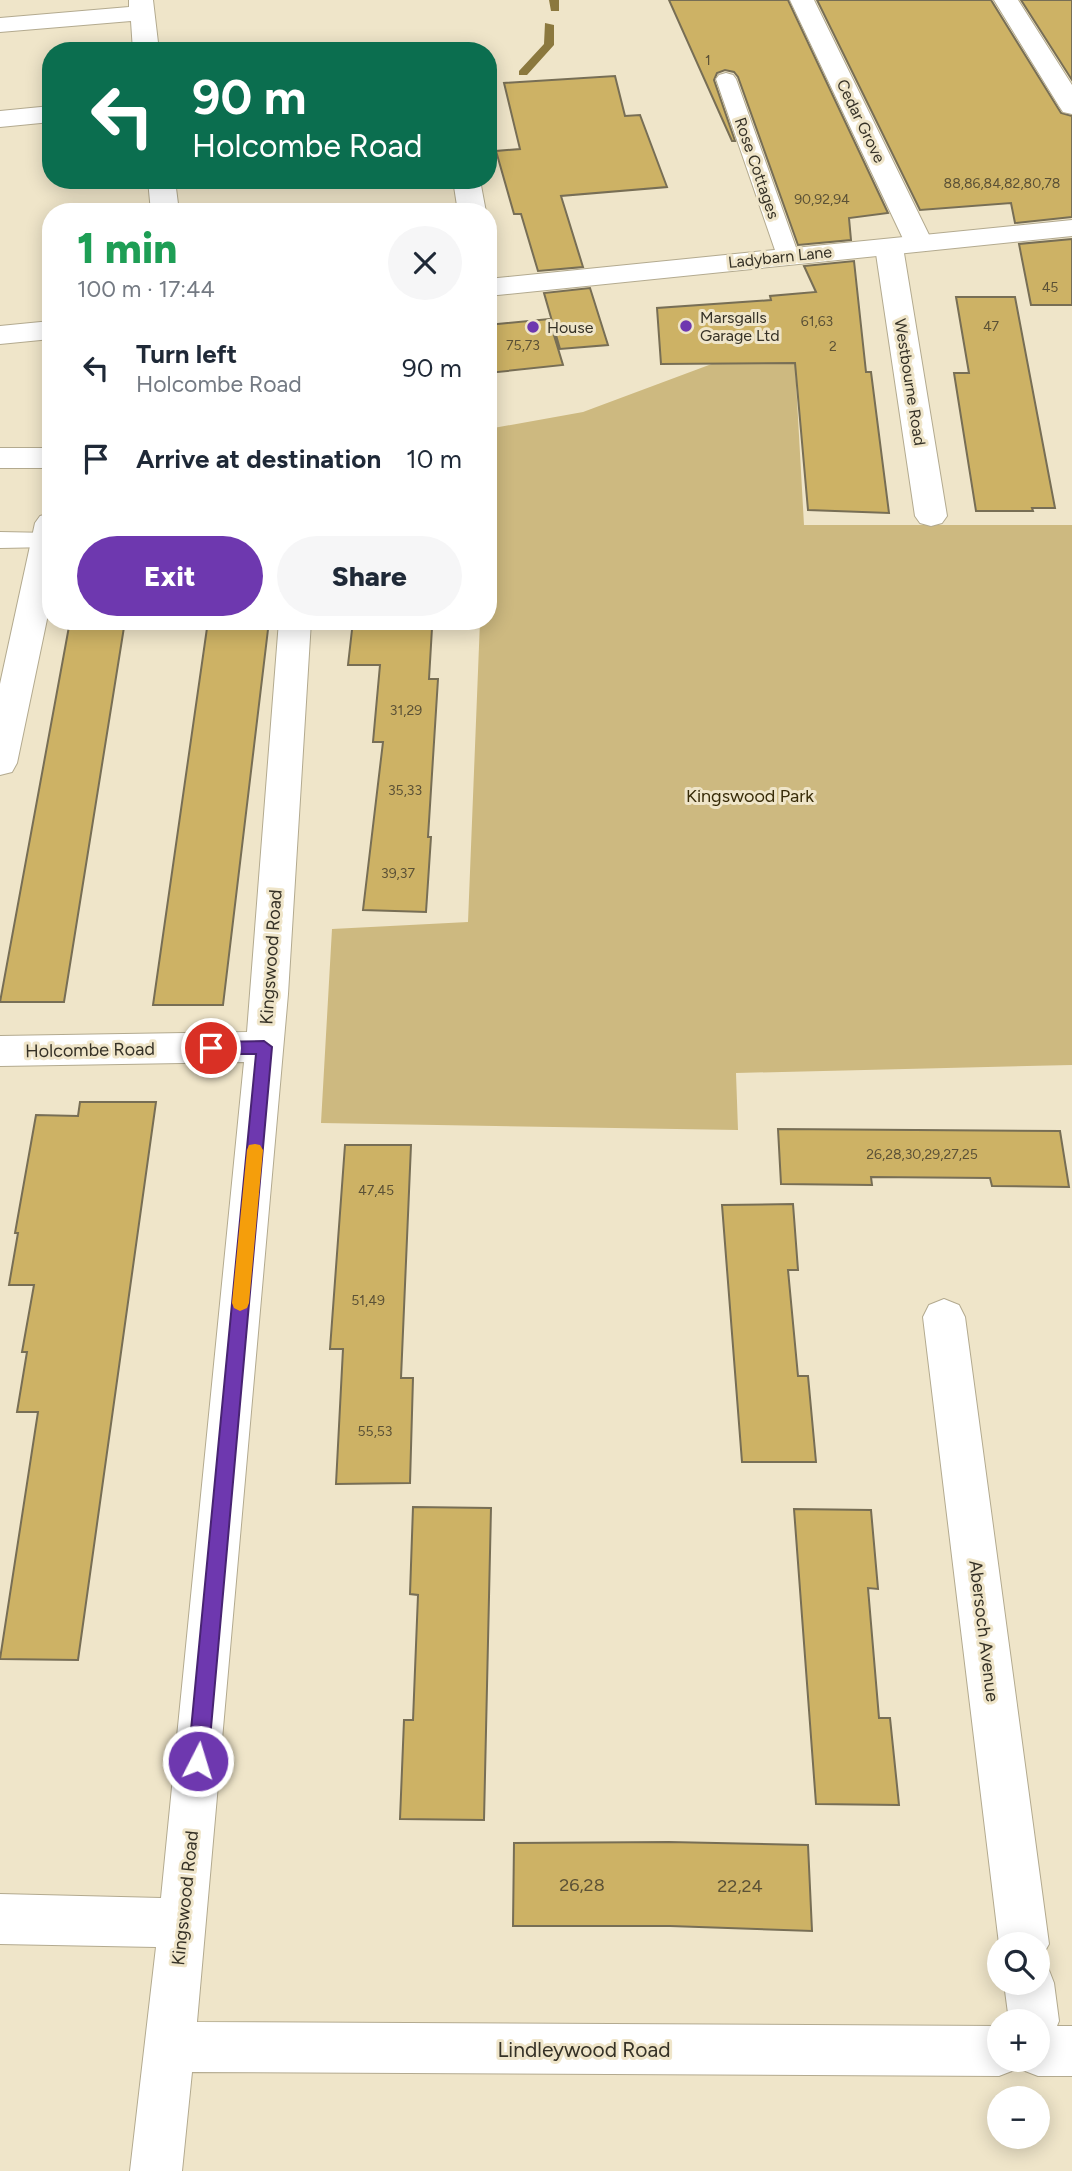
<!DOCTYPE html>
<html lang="en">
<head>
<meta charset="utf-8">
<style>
  :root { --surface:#fff; --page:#f6f6f7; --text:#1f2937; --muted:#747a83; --accent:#6e38af }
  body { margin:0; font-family:Figtree,sans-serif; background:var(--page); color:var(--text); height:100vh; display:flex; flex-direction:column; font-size:26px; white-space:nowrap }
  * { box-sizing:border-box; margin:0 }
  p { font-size:23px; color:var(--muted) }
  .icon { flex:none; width:38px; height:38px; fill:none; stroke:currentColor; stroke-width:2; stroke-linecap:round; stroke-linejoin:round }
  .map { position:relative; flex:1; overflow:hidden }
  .drawer { position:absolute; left:42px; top:203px; width:455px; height:427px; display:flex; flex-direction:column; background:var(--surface); border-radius:28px; box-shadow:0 4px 18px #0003 }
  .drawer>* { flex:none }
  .guide { position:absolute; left:42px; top:42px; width:455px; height:147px; border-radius:28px; box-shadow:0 4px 18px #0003; background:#0b6e4f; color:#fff; overflow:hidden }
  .buttons { position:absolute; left:987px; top:1932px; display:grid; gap:14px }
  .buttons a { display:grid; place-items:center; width:63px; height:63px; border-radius:50%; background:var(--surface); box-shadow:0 4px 18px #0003; font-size:35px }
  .pin { position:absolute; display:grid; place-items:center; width:60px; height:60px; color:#fff; margin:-30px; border:4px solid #fff; border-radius:50%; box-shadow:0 2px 7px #0007 }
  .me { position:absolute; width:77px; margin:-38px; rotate:5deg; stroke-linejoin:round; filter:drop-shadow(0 0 5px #0008) }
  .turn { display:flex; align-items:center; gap:24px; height:147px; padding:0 35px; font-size:32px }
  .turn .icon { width:91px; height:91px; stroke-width:2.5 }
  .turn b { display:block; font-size:49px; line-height:60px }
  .round { display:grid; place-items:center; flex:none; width:74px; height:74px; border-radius:37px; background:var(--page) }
  .overview { display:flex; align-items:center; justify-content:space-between; height:119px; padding:0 35px }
  h1 { font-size:42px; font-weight:800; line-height:52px; color:#1e9e55 }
  .button { display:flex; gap:14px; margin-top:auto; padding:14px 35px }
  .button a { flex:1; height:80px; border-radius:42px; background:var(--accent); color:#fff; font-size:28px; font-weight:800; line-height:80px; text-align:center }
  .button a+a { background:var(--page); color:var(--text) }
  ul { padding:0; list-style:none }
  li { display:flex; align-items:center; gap:21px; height:91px; padding:0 35px }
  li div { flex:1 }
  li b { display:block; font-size:26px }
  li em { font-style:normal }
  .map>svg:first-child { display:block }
  .green { fill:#cdb980 }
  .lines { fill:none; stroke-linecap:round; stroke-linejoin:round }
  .stream { fill:#8b783e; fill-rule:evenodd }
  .building { fill:#cdb265; stroke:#776e55; stroke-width:2 }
  .service-casing { stroke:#b3aa8f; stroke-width:2 }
  .minor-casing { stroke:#b3aa8f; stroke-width:2 }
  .tertiary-casing { stroke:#b3aa8f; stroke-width:2 }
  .service { fill:#fff; fill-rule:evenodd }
  .minor { fill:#fff; fill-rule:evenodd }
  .tertiary { fill:#fff; fill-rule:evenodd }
  .route { fill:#6e38af; stroke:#482472; stroke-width:2 }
  .slow { fill:#f59e0b }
  .poi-dot { fill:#6e38af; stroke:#efe5c9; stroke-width:2.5 }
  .labels { text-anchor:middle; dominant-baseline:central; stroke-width:6; stroke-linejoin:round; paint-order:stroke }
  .number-label { font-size:14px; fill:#5b5136 }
  .far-street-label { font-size:16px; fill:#353126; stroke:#efe5c9 }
  .far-poi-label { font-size:16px; fill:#353126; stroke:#efe5c9; text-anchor:start }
  .park-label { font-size:18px; fill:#372b08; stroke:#efe5c9 }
  .street-label { font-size:18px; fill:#353126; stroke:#efe5c9 }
  .near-number-label { font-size:18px; fill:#5b5136 }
  .near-street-label { font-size:21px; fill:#353126; stroke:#efe5c9 }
</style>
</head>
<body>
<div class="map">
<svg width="1072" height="2171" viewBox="0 0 1072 2171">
  <rect width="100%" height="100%" fill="#efe5c9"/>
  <path class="green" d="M 717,362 L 795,364 L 804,525 L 1072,525 L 1072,1065 L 736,1073 L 738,1130 L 321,1123 L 332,929 L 468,922 L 480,621 L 488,621 L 488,429 L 583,412 Z"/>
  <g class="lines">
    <path class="stream" d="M 549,0 L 559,0 L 559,11 L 551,11 Z
      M 545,23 L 554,25 L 554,45 L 527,75 L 519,75 L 519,71 L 544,44 Z"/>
  </g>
  <path class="building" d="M 669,0 L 788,0 L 888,213 L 849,218 L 851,240 L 798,245 L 738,77 L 734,72 L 725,70 L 717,73 L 714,80 L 735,141 L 732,141 Z
    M 817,0 L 991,0 L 1061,113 L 1072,116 L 1072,217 L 1015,223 L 1011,203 L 920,210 Z
    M 1021,0 L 1072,0 L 1072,80 Z
    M 615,76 L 625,116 L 640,115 L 667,187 L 561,196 L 583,267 L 538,271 L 521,214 L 514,214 L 496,151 L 520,149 L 504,83 Z
    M 1072,239 L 1072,305 L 1031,305 L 1019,244 Z
    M 854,261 L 866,372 L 871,372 L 889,513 L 808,510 L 795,363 L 661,364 L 657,308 L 771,300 L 770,296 L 816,292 L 804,266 Z
    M 590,288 L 608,345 L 560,349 L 544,293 Z
    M 956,297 L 1015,297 L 1055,508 L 1032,508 L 1033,511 L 976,511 L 954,373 L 969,373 Z
    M 549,319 L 563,365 L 488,373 L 488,325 Z
    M 70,621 L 125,621 L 64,1002 L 0,1002 Z
    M 208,621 L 269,621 L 223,1005 L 153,1005 Z
    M 353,621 L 404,621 L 403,628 L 432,628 L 429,679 L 438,679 L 428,837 L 431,837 L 426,912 L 363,910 L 383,742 L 373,742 L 380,665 L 348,665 Z
    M 80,1102 L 156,1102 L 78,1660 L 0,1659 L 38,1412 L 17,1412 L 27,1352 L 22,1352 L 34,1285 L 9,1285 L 18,1233 L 15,1233 L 36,1115 L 78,1116 Z
    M 778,1129 L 1060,1131 L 1069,1187 L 992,1186 L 990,1178 L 871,1177 L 872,1185 L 781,1184 Z
    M 345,1145 L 411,1145 L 401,1378 L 413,1378 L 410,1483 L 336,1484 L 343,1349 L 330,1349 Z
    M 793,1204 L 798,1270 L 788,1270 L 798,1376 L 808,1376 L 816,1462 L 742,1462 L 722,1205 Z
    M 413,1507 L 491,1508 L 484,1820 L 400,1819 L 404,1720 L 413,1720 L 418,1595 L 410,1594 Z
    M 794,1509 L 871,1510 L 878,1589 L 868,1588 L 879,1718 L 890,1718 L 899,1805 L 816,1804 Z
    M 669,1842 L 808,1845 L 812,1931 L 670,1926 L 513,1926 L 514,1843 Z"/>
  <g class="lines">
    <defs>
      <path id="service" d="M 726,73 L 733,75 L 736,79 L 799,256 L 796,261 L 780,261 L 777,256 L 716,79 L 719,75 Z
        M 0,532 L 51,533 L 51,547 L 0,548 Z"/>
      <path id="minor" d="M 129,0 L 153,0 L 159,51 L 133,51 L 131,21 L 0,32 L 0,18 L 129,7 Z
        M 790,0 L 814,0 L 933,243 L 929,249 L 919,251 L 909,249 L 905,243 Z
        M 994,0 L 1018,0 L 1072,85 L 1072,114 L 1063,112 L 1059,106 Z
        M 51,106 L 51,122 L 0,127 L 0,111 Z
        M 148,180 L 175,180 L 179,212 L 151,212 Z
        M 453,180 L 480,180 L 486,212 L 458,212 Z
        M 889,239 L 899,241 L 903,247 L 947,516 L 942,523 L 931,526 L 920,523 L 915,516 L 875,247 L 879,241 Z
        M 0,448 L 51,448 L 51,468 L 0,468 Z
        M 51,513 L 51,600 L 17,763 L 12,772 L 0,775 L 0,684 L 35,523 L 40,516 Z
        M 279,621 L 311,621 L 288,994 L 197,2022 L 999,2026 L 999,2060 L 1038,2060 L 1038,2021 L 1009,2021 L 1004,1983 L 1038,1983 L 1038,1944 L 999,1944 L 923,1317 L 929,1305 L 944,1299 L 959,1305 L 965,1317 L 1049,1944 L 1039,1962 L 1047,1965 L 1054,1983 L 1059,2021 L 1057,2026 L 1072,2026 L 1072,2076 L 1038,2076 L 1020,2069 L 1018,2065 L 1017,2069 L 999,2076 L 192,2072 L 182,2171 L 130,2171 L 156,1947 L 0,1944 L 0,1894 L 161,1898 L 244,1062 L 0,1066 L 0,1036 L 247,1032 Z"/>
      <path id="tertiary" d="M 1072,220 L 1072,236 L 488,296 L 488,279 Z
        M 51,321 L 51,339 L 0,344 L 0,326 Z"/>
    </defs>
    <use href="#service" class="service-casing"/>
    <use href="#minor" class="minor-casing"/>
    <use href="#tertiary" class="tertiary-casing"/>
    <use href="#service" class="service"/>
    <use href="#minor" class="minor"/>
    <use href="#tertiary" class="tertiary"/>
  </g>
  <path class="route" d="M 264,1041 L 272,1047 L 208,1761 L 205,1768 L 198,1770 L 191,1768 L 188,1761 L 256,1054 L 211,1054 L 203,1048 L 211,1042 Z"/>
  <path class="slow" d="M 255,1144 L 260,1145 L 263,1150 L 249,1303 L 247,1308 L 240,1311 L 234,1308 L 232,1303 L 247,1150 L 249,1145 Z"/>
  <g class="poi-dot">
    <circle cx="686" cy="326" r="7"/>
    <circle cx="533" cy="327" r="7"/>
  </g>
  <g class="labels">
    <g class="number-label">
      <text x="708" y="60">1</text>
      <text x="1002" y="183">88,86,84,82,80,78</text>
      <text x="822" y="199">90,92,94</text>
      <text x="1050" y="287">45</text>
      <text x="817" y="321">61,63</text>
      <text x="991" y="326">47</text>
      <text x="523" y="345">75,73</text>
      <text x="833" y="346">2</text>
      <text x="406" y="710">31,29</text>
      <text x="405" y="790">35,33</text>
      <text x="398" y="873">39,37</text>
      <text x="922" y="1154">26,28,30,29,27,25</text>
      <text x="376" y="1190">47,45</text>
      <text x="368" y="1300">51,49</text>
      <text x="375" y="1431">55,53</text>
    </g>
    <g class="far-street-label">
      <text transform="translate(861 121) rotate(64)">Cedar Grove</text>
      <text transform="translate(757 168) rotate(71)">Rose Cottages</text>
      <text transform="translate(780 257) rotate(-6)">Ladybarn Lane</text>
      <text transform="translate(910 382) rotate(81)">Westbourne Road</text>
    </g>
    <g class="far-poi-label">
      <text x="700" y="317">Marsgalls<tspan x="700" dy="18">Garage Ltd</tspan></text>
      <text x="547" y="327">House</text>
    </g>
    <g class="park-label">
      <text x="750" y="796">Kingswood Park</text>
    </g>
    <g class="street-label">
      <text transform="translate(271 957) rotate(-86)">Kingswood Road</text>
      <text transform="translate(90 1050) rotate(-1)">Holcombe Road</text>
      <text transform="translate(984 1631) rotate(83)">Abersoch Avenue</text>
      <text transform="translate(185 1898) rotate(-84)">Kingswood Road</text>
    </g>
    <g class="near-number-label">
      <text x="582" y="1885">26,28</text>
      <text x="740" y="1886">22,24</text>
    </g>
    <g class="near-street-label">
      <text x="584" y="2049">Lindleywood Road</text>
    </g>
  </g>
</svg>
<div class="buttons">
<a><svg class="icon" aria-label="search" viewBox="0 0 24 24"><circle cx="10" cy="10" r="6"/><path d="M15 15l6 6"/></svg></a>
<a>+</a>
<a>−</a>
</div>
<div class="pin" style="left:211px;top:1048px;background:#d93025"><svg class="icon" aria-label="arrive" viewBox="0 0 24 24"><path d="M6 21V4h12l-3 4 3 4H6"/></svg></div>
<svg class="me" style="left:198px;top:1761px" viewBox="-20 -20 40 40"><circle r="17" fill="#6e38af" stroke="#fff" stroke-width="3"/><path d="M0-11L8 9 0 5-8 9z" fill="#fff"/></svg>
<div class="guide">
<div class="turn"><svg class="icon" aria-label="left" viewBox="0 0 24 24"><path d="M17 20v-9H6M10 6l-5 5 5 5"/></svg><div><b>90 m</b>Holcombe Road</div></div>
</div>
<section class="drawer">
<div class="overview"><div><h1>1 min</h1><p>100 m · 17:44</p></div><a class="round"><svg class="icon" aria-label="close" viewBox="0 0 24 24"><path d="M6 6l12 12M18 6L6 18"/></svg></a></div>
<ul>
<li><svg class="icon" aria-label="left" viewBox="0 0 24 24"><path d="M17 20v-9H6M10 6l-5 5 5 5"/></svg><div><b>Turn left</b><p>Holcombe Road</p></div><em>90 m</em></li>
<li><svg class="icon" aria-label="arrive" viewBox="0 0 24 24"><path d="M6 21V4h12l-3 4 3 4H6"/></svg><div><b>Arrive at destination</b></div><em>10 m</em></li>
</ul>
<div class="button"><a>Exit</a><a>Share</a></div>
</section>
</div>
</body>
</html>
